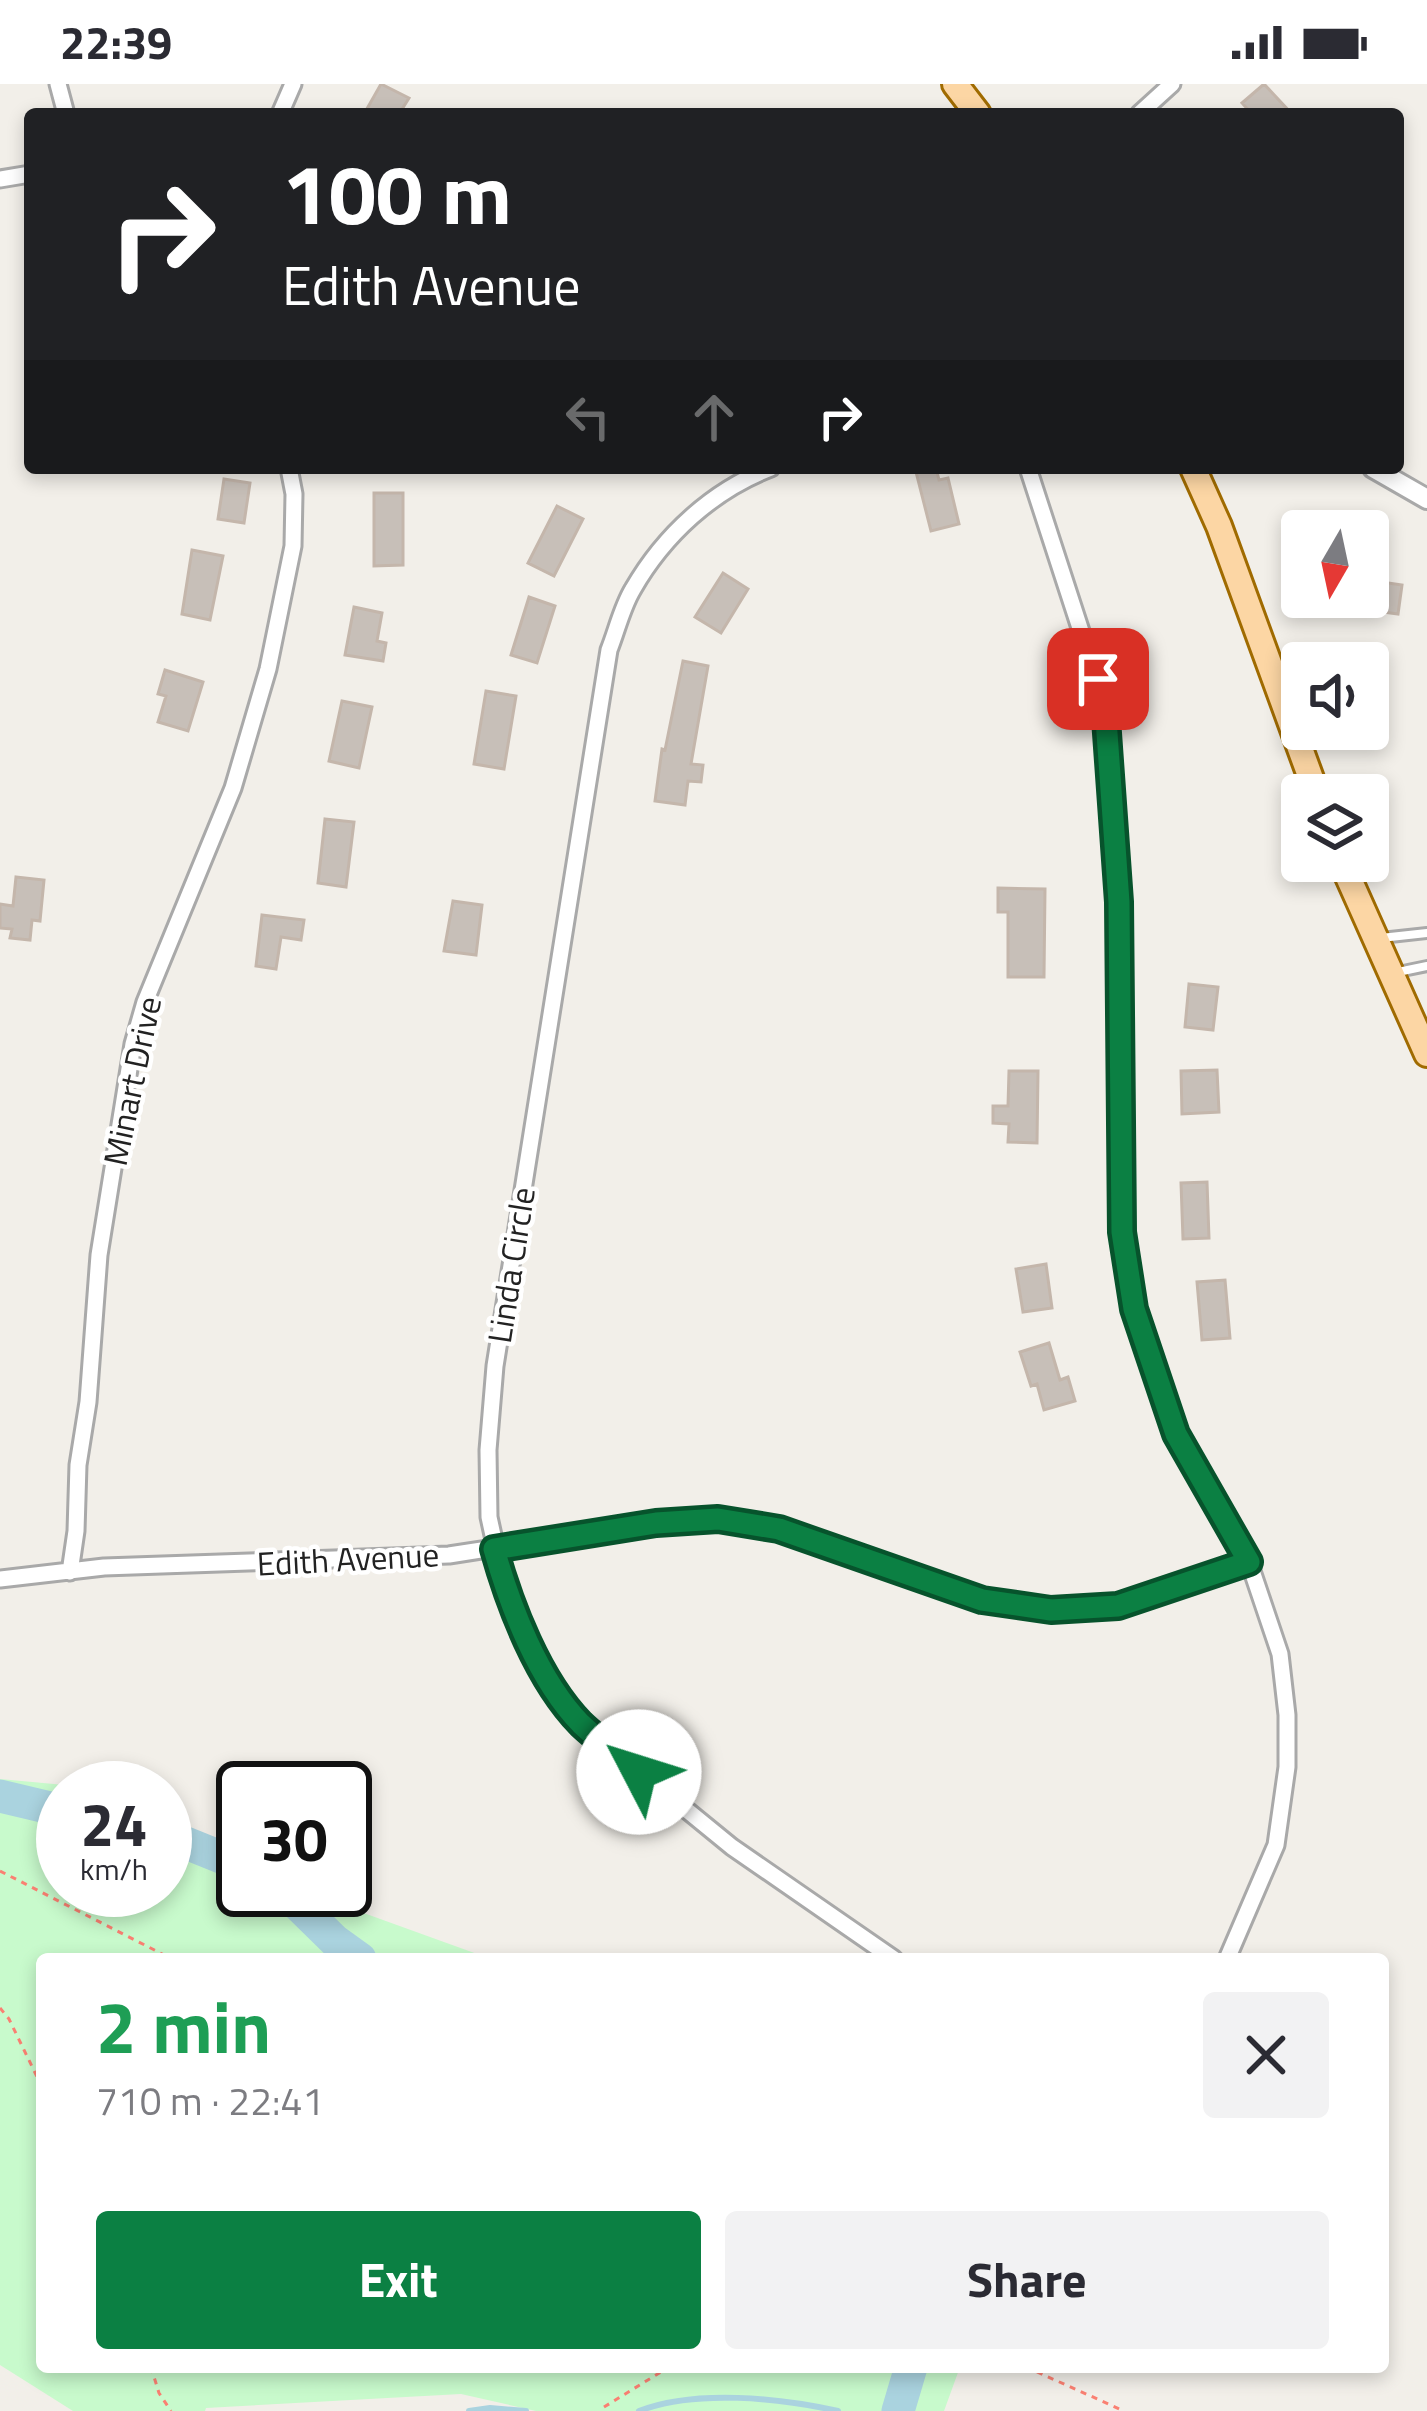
<!DOCTYPE html>
<html lang="en">
<head>
<meta charset="utf-8">
<style>
  :root { --surface:#fff; --page:#f2f2f3; --text:#2b2b33; --muted:#7c7c81; --accent:#0b8043 }
  body { margin:0; font-family:"Titillium Web",sans-serif; background:var(--page); color:var(--text); height:100vh; display:flex; flex-direction:column; font-size:45px; white-space:nowrap }
  * { box-sizing:border-box; margin:0 }
  p { font-size:39px; color:var(--muted) }
  .icon { flex:none; width:66px; height:66px; fill:none; stroke:currentColor; stroke-width:2; stroke-linecap:round; stroke-linejoin:round }
  .map { position:relative; flex:1; overflow:hidden }
  .details { position:absolute; left:36px; top:1869px; width:1353px; height:420px; display:flex; flex-direction:column; background:var(--surface); border-radius:12px; box-shadow:0 6px 18px #0003 }
  .details>* { flex:none }
  .banner { position:absolute; left:24px; top:24px; width:1380px; height:366px; border-radius:12px; box-shadow:0 6px 18px #0003; background:#202124; color:#fff; overflow:hidden }
  .needle { width:78px; rotate:189deg }
  .controls { position:absolute; left:1281px; top:426px; display:grid; gap:24px }
  .controls a { display:grid; place-items:center; width:108px; height:108px; border-radius:12px; background:var(--surface); box-shadow:0 6px 18px #0003; font-size:60px }
  .speed { position:absolute; left:36px; top:1677px; display:flex; gap:24px; font-size:60px; font-weight:700; text-align:center }
  .speed>* { display:grid; place-content:center; width:156px; height:156px; border-radius:50%; background:var(--surface); box-shadow:0 6px 18px #0003; line-height:1 }
  .speed small { font-size:30px; font-weight:400 }
  .speed .limit { border:6px solid #111; border-radius:18px; background:#fff; color:#111 }
  .pin { position:absolute; display:grid; place-items:center; width:102px; height:102px; color:#fff; margin:-51px; border-radius:24px; box-shadow:0 6px 18px #0006 }
  .me { position:absolute; width:132px; margin:-66px; rotate:310deg; stroke-linejoin:round; filter:drop-shadow(0 0 9px #0008) }
  .turn { display:flex; align-items:center; gap:42px; height:252px; padding:0 60px; font-size:54px }
  .turn .icon { width:156px; height:156px; stroke-width:2.5 }
  .turn b { display:block; font-size:84px; line-height:102px }
  .lanes { display:flex; align-items:center; height:114px; padding:0 60px; background:#0003; justify-content:center; gap:60px; direction:ltr }
  .lanes .off { opacity:.35 }
  .round { display:grid; place-items:center; flex:none; width:126px; height:126px; border-radius:12px; background:var(--page) }
  .overview { display:flex; align-items:center; justify-content:space-between; height:204px; padding:0 60px }
  h1 { font-size:72px; font-weight:700; line-height:90px; color:#1e9e55 }
  .button { display:flex; gap:24px; margin-top:auto; padding:24px 60px }
  .button a { flex:1; height:138px; border-radius:12px; background:var(--accent); color:#fff; font-size:48px; font-weight:700; line-height:138px; text-align:center }
  .button a+a { background:var(--page); color:var(--text) }
  .status { display:flex; justify-content:space-between; align-items:center; height:84px; padding:0 60px; background:var(--surface); direction:ltr }
  .status svg { height:33px; fill:currentColor }
  .map>svg:first-child { display:block }
  .park { fill:#c8facc }
  .lines { fill:none; stroke-linecap:round; stroke-linejoin:round }
  .stream { stroke:#aad3df; stroke-width:6 }
  .river { stroke:#aad3df; stroke-width:33 }
  .building { fill:#c7bfb8; stroke:#c4b6ab; stroke-width:3 }
  .service-casing { stroke:#a9a9a9; stroke-width:14 }
  .minor-casing { stroke:#a9a9a9; stroke-width:21 }
  .tertiary-casing { stroke:#a9a9a9; stroke-width:24 }
  .primary-casing { stroke:#a06b00; stroke-width:30 }
  .path { stroke:#fa8072; stroke-width:3; stroke-dasharray:6 6; stroke-linecap:butt }
  .service { stroke:#fff; stroke-width:8 }
  .minor { stroke:#fff; stroke-width:15 }
  .tertiary { stroke:#fff; stroke-width:18 }
  .primary { stroke:#fcd6a4; stroke-width:24 }
  .route-casing { stroke:#07532c; stroke-width:30 }
  .route { stroke:#0b8043; stroke-width:21 }
  .labels { text-anchor:middle; dominant-baseline:central; stroke-width:9; stroke-linejoin:round; paint-order:stroke }
  .street-label { font-size:33px; fill:#222; stroke:#fff }
</style>
</head>
<body>
<div class="status"><b>22:39</b><svg viewBox="0 0 49 12"><path d="M0 12V9h3v3zM5 12V6h3v6zM10 12V3h3v9zM15 12V0h3v12zM26 1h20v11H26zM47 4h2v5h-2z"/></svg></div>
<div class="map">
<svg width="1427" height="2327" viewBox="0 0 1427 2327">
  <rect width="100%" height="100%" fill="#f2efe9"/>
  <path class="park" d="M 0,1695 L 97,1704 L 63,1704 L 63,1806 L 165,1806 L 165,1732 L 243,1775 L 243,1806 L 300,1806 L 491,1875 L 42,1875 L 42,2283 L 960,2283 L 944,2327 L 536,2327 L 461,2310 L 206,2324 L 205,2327 L 73,2327 L 0,2281 Z"/>
  <g class="lines">
    <path class="stream" d="M 469,2327 L 490,2324 L 526,2327
      M 639,2327 C 695,2305 780,2314 838,2327"/>
    <path class="river" d="M 0,1712 L 63,1727
      M 165,1756 L 186,1759 L 243,1782
      M 283,1806 L 335,1857 L 360,1875
      M 898,2327 L 911,2283"/>
  </g>
  <path class="building" d="M 381,0 L 409,14 L 399,30 L 364,30 Z
    M 1264,0 L 1292,30 L 1252,30 L 1242,19 Z
    M 915,384 L 936,384 L 939,396 L 948,394 L 959,440 L 931,447 Z
    M 224,395 L 250,399 L 244,439 L 218,435 Z
    M 374,409 L 403,409 L 403,481 L 374,482 Z
    M 557,422 L 583,435 L 554,492 L 528,479 Z
    M 192,466 L 223,472 L 210,536 L 182,530 Z
    M 723,489 L 748,505 L 721,549 L 695,533 Z
    M 1368,496 L 1402,501 L 1398,530 L 1368,526 Z
    M 529,513 L 555,522 L 537,579 L 511,571 Z
    M 354,523 L 382,529 L 377,557 L 386,559 L 383,577 L 345,571 Z
    M 683,577 L 708,582 L 691,680 L 703,681 L 701,698 L 688,697 L 685,721 L 655,717 L 662,665 L 665,666 Z
    M 165,586 L 203,598 L 188,647 L 158,638 L 166,612 L 158,610 Z
    M 486,607 L 516,612 L 504,685 L 474,680 Z
    M 342,617 L 372,623 L 359,684 L 329,677 Z
    M 325,735 L 354,738 L 346,803 L 318,799 Z
    M 16,793 L 44,796 L 40,837 L 32,836 L 30,856 L 10,854 L 12,845 L 0,844 L 0,820 L 13,822 Z
    M 998,804 L 1045,805 L 1044,893 L 1008,893 L 1008,828 L 998,828 Z
    M 453,817 L 482,821 L 476,871 L 444,867 Z
    M 262,831 L 304,836 L 301,856 L 281,853 L 276,885 L 256,882 Z
    M 1189,900 L 1218,903 L 1213,946 L 1185,943 Z
    M 1217,986 L 1219,1028 L 1182,1030 L 1181,987 Z
    M 1009,987 L 1038,987 L 1037,1059 L 1008,1058 L 1009,1040 L 993,1039 L 993,1022 L 1008,1022 Z
    M 1207,1098 L 1209,1154 L 1183,1155 L 1181,1099 Z
    M 1046,1180 L 1052,1224 L 1023,1228 L 1016,1185 Z
    M 1225,1196 L 1230,1254 L 1202,1256 L 1197,1198 Z
    M 1049,1259 L 1060,1296 L 1068,1293 L 1075,1317 L 1044,1326 L 1037,1300 L 1031,1302 L 1020,1268 Z"/>
  <g class="lines">
    <defs>
      <path id="service" d="M 1381,854 L 1427,849
        M 1398,888 L 1427,882"/>
      <path id="minor" d="M 58,0 L 66,30
        M 280,30 L 293,0
        M 1139,30 L 1172,0
        M 0,95 L 30,90
        M 771,384 C 713,406 664,451 633,505 C 622,523 617,546 609,566 L 495,1282 L 488,1366 L 489,1433 L 504,1502 L 535,1573 L 579,1638 L 732,1763 L 894,1875
        M 1028,384 L 1105,621 L 1119,817 L 1122,1148 L 1134,1225 L 1176,1350 L 1249,1478 L 1280,1570 L 1287,1631 L 1287,1683 L 1276,1761 L 1227,1875
        M 70,1488 L 76,1447 L 78,1381 L 88,1318 L 99,1171 L 133,960 L 145,918 L 233,704 L 268,585 L 293,462 L 294,410 L 289,384
        M 0,1495 L 104,1483 L 449,1471 L 655,1439 L 718,1435 L 779,1445 L 982,1516 L 1051,1526 L 1118,1523 L 1249,1478"/>
      <path id="tertiary" d="M 1373,384 L 1427,415"/>
      <path id="primary" d="M 955,0 L 978,30
        M 1193,384 L 1219,442 L 1317,711
        M 1341,777 L 1427,970"/>
    </defs>
    <use href="#service" class="service-casing"/>
    <use href="#minor" class="minor-casing"/>
    <use href="#tertiary" class="tertiary-casing"/>
    <use href="#primary" class="primary-casing"/>
    <path class="path" d="M 0,1787 L 172,1875
      M 0,1924 L 9,1935 L 42,2003
      M 151,2283 L 159,2309 L 171,2327
      M 1026,2283 L 1124,2327
      M 604,2323 L 669,2283"/>
    <use href="#service" class="service"/>
    <use href="#minor" class="minor"/>
    <use href="#tertiary" class="tertiary"/>
    <use href="#primary" class="primary"/>
  </g>
  <g class="lines">
    <defs>
      <path id="route" d="M 639,1688 C 620,1672 599,1657 581,1640 C 538,1596 510,1522 494,1465 L 656,1439 L 718,1435 L 779,1445 L 982,1516 L 1051,1526 L 1118,1522 L 1249,1478 L 1176,1350 L 1134,1225 L 1122,1148 L 1119,818 L 1105,621 L 1098,595"/>
    </defs>
    <use href="#route" class="route-casing"/>
    <use href="#route" class="route"/>
  </g>
  <g class="labels">
    <g class="street-label">
      <text transform="translate(132 997) rotate(-78)">Minart Drive</text>
      <text transform="translate(511 1181) rotate(-81)">Linda Circle</text>
      <text transform="translate(348 1475) rotate(-3)">Edith Avenue</text>
    </g>
  </g>
</svg>
<div class="controls">
<a><svg class="needle" viewBox="-14 -14 28 28"><path d="M0-13l5 13h-10z" fill="#e53935"/><path d="M0 13l5-13h-10z" fill="#7c7c81"/></svg></a>
<a><svg class="icon" aria-label="sound" viewBox="0 0 24 24"><path d="M4 9h4l5-4v14l-5-4H4zM17 9q2 3 0 6"/></svg></a>
<a><svg class="icon" aria-label="layers" viewBox="0 0 24 24"><path d="M12 4l9 5-9 5-9-5zM3 14l9 5 9-5"/></svg></a>
</div>
<div class="speed"><div>24<small>km/h</small></div><div class="limit">30</div></div>
<div class="pin" style="left:1098px;top:595px;background:#d93025"><svg class="icon" aria-label="arrive" viewBox="0 0 24 24"><path d="M6 21V4h12l-3 4 3 4H6"/></svg></div>
<svg class="me" style="left:639px;top:1688px" viewBox="-20 -20 40 40"><circle r="19" fill="#fff"/><path d="M0-13L10 11 0 6-10 11z" fill="#0b8043"/></svg>
<div class="banner">
<div class="turn"><svg class="icon" aria-label="right" viewBox="0 0 24 24"><path d="M7 20v-9h11M14 6l5 5-5 5"/></svg><div><b>100 m</b>Edith Avenue</div></div>
<div class="lanes"><svg class="icon off" aria-label="left" viewBox="0 0 24 24"><path d="M17 20v-9H6M10 6l-5 5 5 5"/></svg><svg class="icon off" aria-label="ahead" viewBox="0 0 24 24"><path d="M12 20V5M6 11l6-6 6 6"/></svg><svg class="icon" aria-label="right" viewBox="0 0 24 24"><path d="M7 20v-9h11M14 6l5 5-5 5"/></svg></div>
</div>
<section class="details">
<div class="overview"><div><h1>2 min</h1><p>710 m · 22:41</p></div><a class="round"><svg class="icon" aria-label="close" viewBox="0 0 24 24"><path d="M6 6l12 12M18 6L6 18"/></svg></a></div>
<div class="button"><a>Exit</a><a>Share</a></div>
</section>
</div>
</body>
</html>
